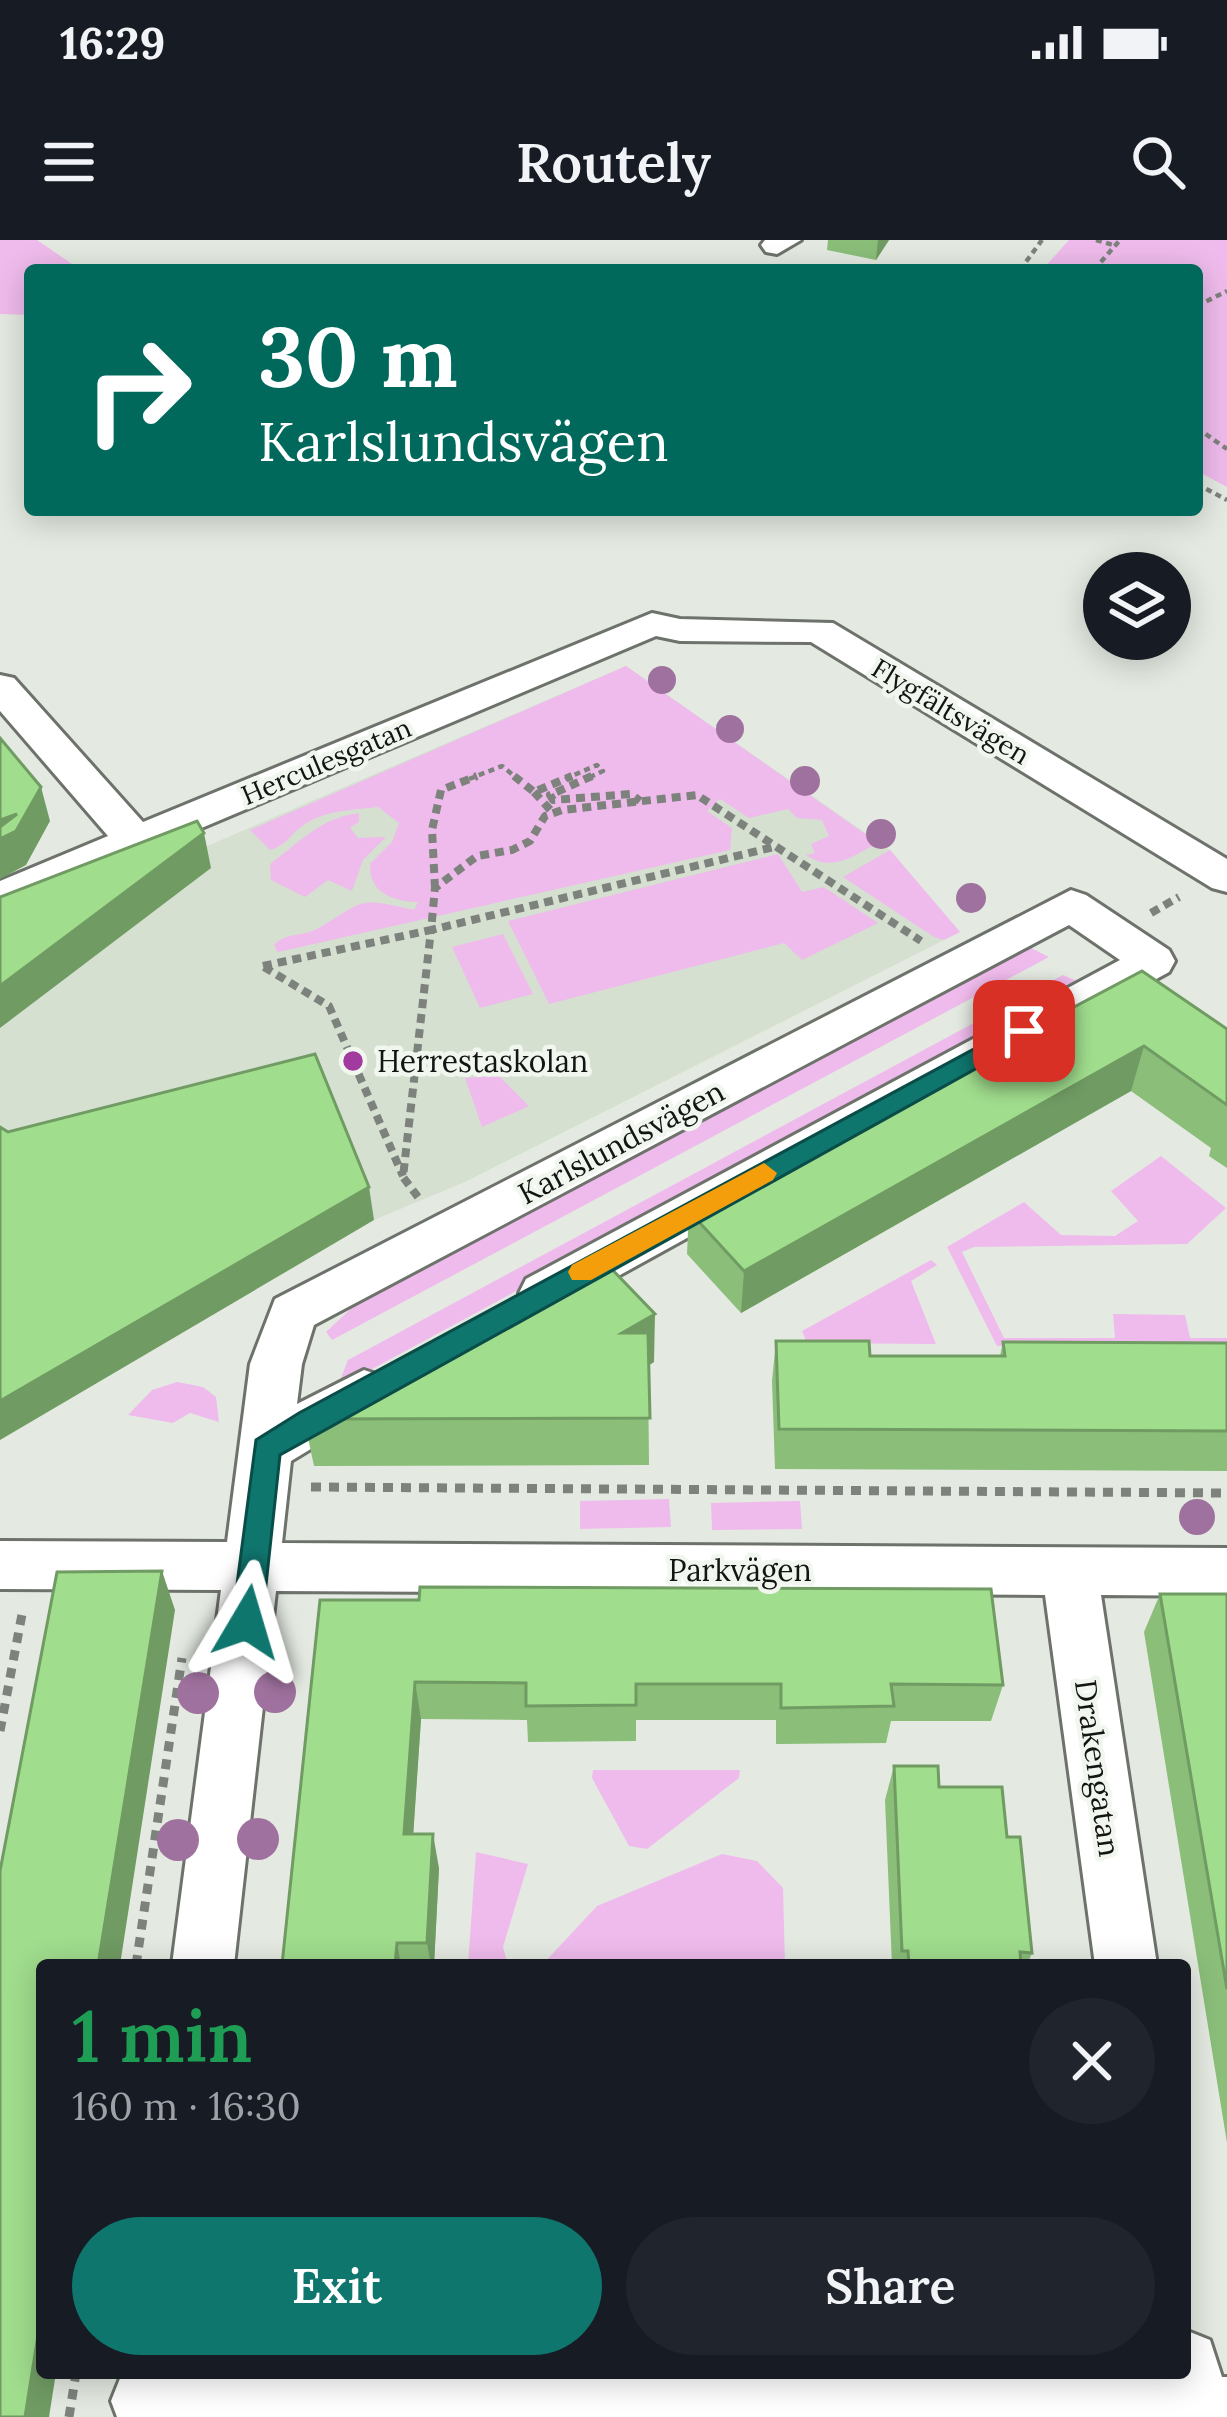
<!DOCTYPE html>
<html lang="en">
<head>
<meta charset="utf-8">
<style>
  :root { --surface:#171b24; --page:#20242c; --text:#f1f3f6; --muted:#9ea1a6; --accent:#0f766e }
  body { margin:0; font-family:Lora,serif; background:var(--page); color:var(--text); height:100vh; display:flex; flex-direction:column; font-size:45px; white-space:nowrap }
  * { box-sizing:border-box; margin:0 }
  p { font-size:39px; color:var(--muted) }
  .icon { flex:none; width:66px; height:66px; fill:none; stroke:currentColor; stroke-width:2; stroke-linecap:round; stroke-linejoin:round }
  .map { position:relative; flex:1; overflow:hidden }
  .sheet { position:absolute; left:36px; top:1719px; width:1155px; height:420px; display:flex; flex-direction:column; background:var(--surface); border-radius:12px; box-shadow:0 6px 30px #0003 }
  .sheet>* { flex:none }
  .top-card { position:absolute; left:24px; top:24px; width:1179px; height:252px; border-radius:12px; box-shadow:0 6px 30px #0003; background:#00695c; color:#fff; overflow:hidden }
  .buttons { position:absolute; left:1083px; top:312px; display:grid; gap:24px }
  .buttons a { display:grid; place-items:center; width:108px; height:108px; border-radius:50%; background:var(--surface); box-shadow:0 6px 30px #0003; font-size:60px }
  .pin { position:absolute; display:grid; place-items:center; width:102px; height:102px; color:#fff; margin:-51px; border-radius:24px; box-shadow:0 6px 18px #0006 }
  .me { position:absolute; width:132px; margin:-66px; rotate:7deg; stroke-linejoin:round; filter:drop-shadow(0 0 9px #0008) }
  .turn { display:flex; align-items:center; gap:42px; height:252px; padding:0 36px; font-size:54px }
  .turn .icon { width:156px; height:156px; stroke-width:2.5 }
  .turn b { display:block; font-size:84px; line-height:102px }
  .round { display:grid; place-items:center; flex:none; width:126px; height:126px; border-radius:63px; background:var(--page) }
  .summary { display:flex; align-items:center; justify-content:space-between; height:204px; padding:0 36px }
  h1 { font-size:72px; font-weight:600; line-height:90px; color:#1e9e55 }
  .action { display:flex; gap:24px; margin-top:auto; padding:24px 36px }
  .action a { flex:1; height:138px; border-radius:72px; background:var(--accent); color:#fff; font-size:48px; font-weight:600; line-height:138px; text-align:center }
  .action a+a { background:var(--page); color:var(--text) }
  .status { display:flex; justify-content:space-between; align-items:center; height:84px; padding:0 60px; background:var(--surface); direction:ltr }
  .status svg { height:33px; fill:currentColor }
  header { display:flex; justify-content:space-between; align-items:center; height:156px; padding:0 36px; background:var(--surface); font-size:54px; font-weight:600 }
  .map>svg:first-child { display:block }
  .built { fill:#d5e0d1 }
  .green { fill:#efbbec }
  .lines { fill:none; stroke-linecap:round; stroke-linejoin:round }
  .minor-casing { stroke:#6d726b; stroke-width:6 }
  .path-far2 { stroke:#7e827d; stroke-width:4.5; stroke-dasharray:6 4.5; stroke-linecap:butt }
  .path-far1 { stroke:#7e827d; stroke-width:8; stroke-dasharray:9 6; stroke-linecap:butt }
  .path { stroke:#7e827d; stroke-width:9; stroke-dasharray:10 8; stroke-linecap:butt }
  .minor { fill:#fff; fill-rule:evenodd }
  .tree { fill:#9f719e }
  .wall { fill:#8abe79 }
  .shaded-wall { fill:#709b63 }
  .building { fill:#a0dd8d; stroke:#709b63; stroke-width:3 }
  .route { fill:#0f766e; stroke:#0a4d48; stroke-width:3 }
  .slow { fill:#f59e0b }
  .poi-dot { fill:#a23b9f; stroke:#f1f7ef; stroke-width:4.5 }
  .labels { text-anchor:middle; dominant-baseline:central; stroke-width:9; stroke-linejoin:round; paint-order:stroke }
  .far-street-label { font-size:27px; fill:#131513; stroke:#f1f7ef }
  .poi-label { font-size:30px; fill:#131513; stroke:#f1f7ef; text-anchor:start }
  .street-label { font-size:30px; fill:#131513; stroke:#f1f7ef }
</style>
</head>
<body>
<div class="status"><b>16:29</b><svg viewBox="0 0 49 12"><path d="M0 12V9h3v3zM5 12V6h3v6zM10 12V3h3v9zM15 12V0h3v12zM26 1h20v11H26zM47 4h2v5h-2z"/></svg></div>
<header><svg class="icon" aria-label="menu" viewBox="0 0 24 24"><path d="M4 6h16M4 12h16M4 18h16"/></svg>Routely<svg class="icon" aria-label="search" viewBox="0 0 24 24"><circle cx="10" cy="10" r="6"/><path d="M15 15l6 6"/></svg></header>
<div class="map">
<svg width="1227" height="2177" viewBox="0 0 1227 2177">
  <rect width="100%" height="100%" fill="#e4eae2"/>
  <path class="built" d="M 626,426 L 890,610 L 960,692 L 467,941 L 374,980 L 0,1200 L 0,695 Z"/>
  <path class="green" d="M 0,0 L 37,0 L 81,30 L 30,30 L 30,75 L 0,74 Z
    M 1069,0 L 1227,0 L 1227,247 L 1197,231 L 1197,30 L 1042,30 Z
    M 626,426 L 878,603 C 852,616 833,633 806,615 L 815,613 L 811,604 L 829,596 L 822,580 L 797,578 L 788,569 L 749,578 L 720,559 L 707,571 L 732,588 L 730,610 L 278,712 L 274,705 C 286,692 302,697 317,689 C 365,661 355,656 414,670 L 418,662 C 393,662 368,652 370,624 L 392,602 L 399,583 L 378,567 C 353,570 322,570 301,587 C 289,596 287,605 270,610 L 250,590 Z
    M 359,573 L 359,582 L 350,588 L 358,598 L 386,597 L 363,620 L 352,651 L 328,640 L 305,657 L 271,640 L 270,624 C 300,602 320,578 359,573 Z
    M 890,610 L 960,692 L 944,700 L 934,697 L 843,637 Z
    M 778,614 L 802,652 L 824,647 L 878,683 L 802,720 L 784,703 L 549,764 L 508,681 Z
    M 503,694 L 533,754 L 480,768 L 452,707 Z
    M 1031,708 L 1049,717 L 332,1100 L 326,1092 L 357,1063 L 458,1003 Z
    M 1063,735 L 1084,744 L 337,1148 L 348,1120 Z
    M 499,836 L 529,866 L 482,887 L 465,838 Z
    M 1161,916 L 1226,968 L 1187,1004 L 974,1007 L 962,1012 L 1004,1098 L 1115,1098 L 1113,1074 L 1185,1075 L 1190,1098 L 1227,1098 L 1227,1107 L 997,1106 L 947,1007 L 1024,962 L 1061,995 L 1115,996 L 1138,981 L 1111,951 Z
    M 931,1020 L 937,1025 L 911,1041 L 936,1104 L 807,1103 L 802,1091 Z
    M 177,1142 L 203,1147 L 216,1157 L 219,1182 L 190,1173 L 173,1183 L 128,1175 L 152,1150 Z
    M 669,1259 L 671,1287 L 580,1289 L 580,1261 Z
    M 800,1261 L 802,1289 L 712,1290 L 711,1263 Z
    M 593,1530 L 740,1530 L 739,1538 L 647,1609 L 629,1606 L 592,1538 Z
    M 476,1612 L 528,1624 L 503,1707 L 508,1725 L 468,1725 Z
    M 722,1614 L 757,1621 L 783,1648 L 785,1725 L 542,1725 L 597,1666 Z"/>
  <g class="lines">
    <defs>
      <path id="minor" d="M 765,0 L 801,0 L 777,14 L 766,12 L 761,5 Z
        M 652,373 L 680,379 L 833,383 L 1227,619 L 1227,652 L 1212,648 L 811,402 L 680,401 L 656,396 L 0,673 L 0,641 L 108,596 L 0,471 L 0,435 L 14,438 L 143,582 Z
        M 1071,650 L 1086,655 L 1169,710 L 1175,721 L 1169,732 L 562,1067 L 544,1073 L 526,1067 L 519,1053 L 526,1039 L 1120,720 L 1069,685 L 314,1085 L 302,1124 L 297,1164 L 364,1130 L 382,1136 L 390,1151 L 382,1166 L 291,1221 L 282,1303 L 1227,1308 L 1227,1356 L 1101,1355 L 1157,1725 L 1095,1725 L 1045,1355 L 276,1351 L 234,1725 L 172,1725 L 221,1350 L 0,1349 L 0,1301 L 227,1302 L 250,1124 L 275,1059 Z
        M 1185,2090 L 1210,2100 L 1222,2137 L 1227,2137 L 1227,2177 L 117,2177 L 111,2161 L 121,2136 L 128,2133 L 1152,2136 L 1185,2133 Z"/>
    </defs>
    <use href="#minor" class="minor-casing"/>
    <path class="path-far2" d="M 1096,0 L 1113,5
      M 1020,30 L 1042,0
      M 1094,30 L 1120,0
      M 1197,66 L 1227,51
      M 1197,188 L 1227,209
      M 1197,244 L 1227,260
      M 469,539 L 502,526 L 518,539
      M 565,539 L 597,525 L 603,531 L 586,539"/>
    <path class="path-far1" d="M 514,536 L 534,552 L 572,536
      M 592,536 L 550,555 L 553,560 L 631,554 L 640,561
      M 534,552 L 553,573
      M 435,648 L 432,590 L 441,550 L 477,536
      M 1151,673 L 1179,657
      M 263,726 L 431,690 L 435,648 L 477,616 L 512,610 L 530,601 L 545,576 L 562,570 L 697,555 L 921,701
      M 264,727 L 329,766 L 403,936
      M 418,957 L 403,937 L 431,690 L 774,607"/>
    <path class="path" d="M 311,1247 L 1227,1253
      M 0,1491 L 23,1369
      M 136,1725 L 182,1418
      M 69,2177 L 76,2133"/>
    <use href="#minor" class="minor"/>
  </g>
  <g class="tree">
    <circle cx="662" cy="440" r="14"/>
    <circle cx="730" cy="489" r="14"/>
    <circle cx="805" cy="541" r="15"/>
    <circle cx="881" cy="594" r="15"/>
    <circle cx="971" cy="658" r="15"/>
    <circle cx="1197" cy="1277" r="18"/>
    <circle cx="275" cy="1452" r="21"/>
    <circle cx="198" cy="1453" r="21"/>
    <circle cx="258" cy="1599" r="21"/>
    <circle cx="178" cy="1600" r="21"/>
  </g>
  <path class="wall" d="M 828,0 L 889,0 L 876,20 L 827,10 Z
    M 1142,731 L 1227,789 L 1227,928 L 1209,916 L 1211,908 L 1131,851 L 741,1073 L 687,1014 L 689,971 Z
    M 776,1101 L 870,1116 L 1000,1116 L 1003,1102 L 1227,1103 L 1227,1231 L 775,1229 L 772,1141 Z
    M 654,1122 L 648,1126 L 649,1225 L 314,1226 L 304,1179 Z
    M 1160,1354 L 1227,1354 L 1227,1903 L 1144,1392 Z
    M 320,1360 L 1003,1445 L 991,1481 L 891,1481 L 886,1503 L 776,1504 L 776,1480 L 636,1480 L 636,1501 L 528,1502 L 527,1480 L 421,1479 L 413,1594 L 439,1628 L 434,1725 L 282,1725 Z
    M 894,1526 L 939,1547 L 1007,1597 L 1032,1713 L 1027,1725 L 892,1725 L 885,1560 Z"/>
  <path class="shaded-wall" d="M 878,0 L 889,0 L 876,20 Z
    M 41,547 L 50,581 L 26,625 L 0,639 L 0,580 L 17,574 Z
    M 204,593 L 211,628 L 0,788 L 0,746 Z
    M 1144,806 L 1131,851 L 741,1073 L 744,1031 Z
    M 369,947 L 374,980 L 0,1200 L 0,1161 Z
    M 655,1074 L 654,1122 L 622,1141 L 622,1093 Z
    M 162,1331 L 175,1370 L 120,1725 L 98,1725 Z
    M 415,1442 L 421,1479 L 411,1628 L 404,1594 Z
    M 433,1594 L 439,1628 L 434,1725 L 431,1725 L 427,1703 Z
    M 397,1703 L 401,1725 L 395,1725 Z
    M 42,2070 L 42,2133 L 56,2133 L 49,2177 L 25,2177 Z"/>
  <path class="building" d="M 0,498 L 41,547 L 16,591 L 0,599 L 0,587 L 17,574 L 0,580 Z
    M 197,581 L 204,593 L 0,746 L 0,657 Z
    M 1142,731 L 1227,789 L 1227,865 L 1144,806 L 744,1031 L 689,971 Z
    M 315,814 L 369,947 L 0,1161 L 0,887 L 8,892 Z
    M 603,1020 L 655,1074 L 622,1093 L 648,1093 L 650,1178 L 304,1179 Z
    M 776,1101 L 869,1101 L 870,1116 L 1005,1116 L 1003,1102 L 1227,1103 L 1227,1191 L 779,1189 Z
    M 162,1331 L 98,1725 L 42,1725 L 42,2070 L 25,2177 L 0,2177 L 0,1631 L 57,1332 Z
    M 420,1347 L 991,1349 L 1003,1445 L 891,1444 L 894,1466 L 781,1468 L 781,1444 L 636,1444 L 636,1465 L 526,1466 L 526,1443 L 415,1442 L 404,1594 L 433,1594 L 427,1703 L 397,1703 L 395,1725 L 282,1725 L 320,1360 L 419,1360 Z
    M 1160,1354 L 1227,1354 L 1227,1749 Z
    M 894,1526 L 938,1526 L 939,1547 L 1002,1547 L 1007,1597 L 1020,1597 L 1032,1713 L 1020,1712 L 1021,1725 L 909,1725 L 908,1711 L 902,1711 Z"/>
  <path class="route" d="M 1024,782 L 1036,791 L 1033,797 L 280,1215 L 262,1382 L 258,1391 L 247,1395 L 237,1391 L 232,1382 L 256,1200 L 299,1173 Z"/>
  <path class="slow" d="M 764,923 L 777,933 L 773,940 L 591,1040 L 572,1040 L 568,1032 L 572,1025 Z"/>
  <circle class="poi-dot" cx="353" cy="821" r="12"/>
  <g class="labels">
    <g class="far-street-label">
      <text transform="translate(951 471) rotate(31)">Flygfältsvägen</text>
      <text transform="translate(326 521) rotate(-23)">Herculesgatan</text>
    </g>
    <g class="poi-label">
      <text x="377" y="821">Herrestaskolan</text>
    </g>
    <g class="street-label">
      <text transform="translate(621 902) rotate(-28)">Karlslundsvägen</text>
      <text x="740" y="1330">Parkvägen</text>
      <text transform="translate(1098 1528) rotate(82)">Drakengatan</text>
    </g>
  </g>
</svg>
<div class="buttons">
<a><svg class="icon" aria-label="layers" viewBox="0 0 24 24"><path d="M12 4l9 5-9 5-9-5zM3 14l9 5 9-5"/></svg></a>
</div>
<div class="pin" style="left:1024px;top:791px;background:#d93025"><svg class="icon" aria-label="arrive" viewBox="0 0 24 24"><path d="M6 21V4h12l-3 4 3 4H6"/></svg></div>
<svg class="me" style="left:247px;top:1382px" viewBox="-20 -20 40 40"><path d="M0-17L14 15 0 8-14 15z" fill="#0f766e" stroke="#fff" stroke-width="4"/></svg>
<div class="top-card">
<div class="turn"><svg class="icon" aria-label="right" viewBox="0 0 24 24"><path d="M7 20v-9h11M14 6l5 5-5 5"/></svg><div><b>30 m</b>Karlslundsvägen</div></div>
</div>
<section class="sheet">
<div class="summary"><div><h1>1 min</h1><p>160 m · 16:30</p></div><a class="round"><svg class="icon" aria-label="close" viewBox="0 0 24 24"><path d="M6 6l12 12M18 6L6 18"/></svg></a></div>
<div class="action"><a>Exit</a><a>Share</a></div>
</section>
</div>
</body>
</html>
